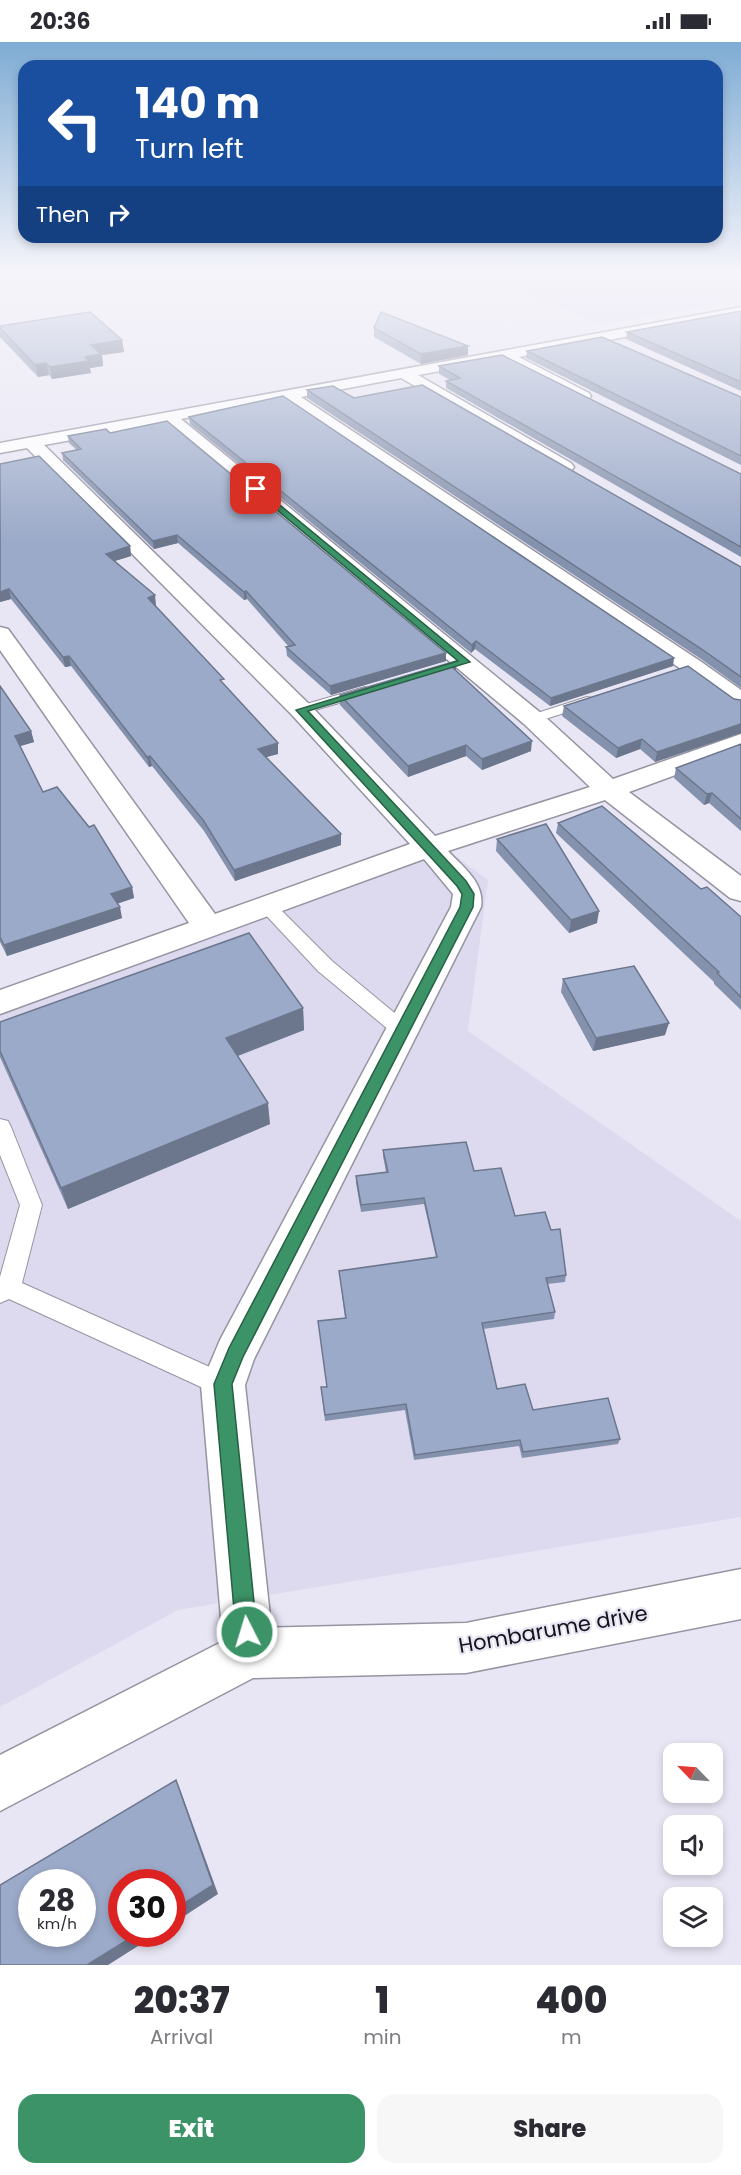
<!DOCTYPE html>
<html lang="en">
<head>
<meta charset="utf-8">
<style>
  :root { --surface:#fff; --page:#f7f7f7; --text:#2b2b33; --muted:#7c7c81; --accent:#3c9367 }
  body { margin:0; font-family:Poppins,sans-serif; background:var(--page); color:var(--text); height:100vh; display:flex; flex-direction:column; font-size:22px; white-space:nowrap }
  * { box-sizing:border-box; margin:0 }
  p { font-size:20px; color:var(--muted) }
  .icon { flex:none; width:33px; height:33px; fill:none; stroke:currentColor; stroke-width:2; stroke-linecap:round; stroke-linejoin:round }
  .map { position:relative; height:1923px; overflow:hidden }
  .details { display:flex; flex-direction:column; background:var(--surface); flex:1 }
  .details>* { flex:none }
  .banner { position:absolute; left:18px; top:18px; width:705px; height:183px; border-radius:18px; box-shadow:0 3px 9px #0003; background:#1a4fa0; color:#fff; overflow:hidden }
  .needle { width:39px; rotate:295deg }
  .fabs { position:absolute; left:663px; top:1701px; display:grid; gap:12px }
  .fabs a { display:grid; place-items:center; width:60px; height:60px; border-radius:12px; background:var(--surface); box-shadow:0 3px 9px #0003; font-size:30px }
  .speed { position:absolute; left:18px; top:1827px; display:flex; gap:12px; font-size:30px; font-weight:700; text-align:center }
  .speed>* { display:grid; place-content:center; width:78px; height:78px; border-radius:50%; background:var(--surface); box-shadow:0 3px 9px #0003; line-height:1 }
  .speed small { font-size:15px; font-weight:400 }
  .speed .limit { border:9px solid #d22; background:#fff; color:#111 }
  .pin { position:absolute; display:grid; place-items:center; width:51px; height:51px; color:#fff; margin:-26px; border-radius:12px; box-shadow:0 3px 9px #0006 }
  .me { position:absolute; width:66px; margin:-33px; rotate:355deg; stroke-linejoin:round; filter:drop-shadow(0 0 4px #0008) }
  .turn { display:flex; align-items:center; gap:21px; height:126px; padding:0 18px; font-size:27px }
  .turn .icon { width:78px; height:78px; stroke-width:2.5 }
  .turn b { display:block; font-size:42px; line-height:51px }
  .then { display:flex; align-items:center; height:57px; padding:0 18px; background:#0003; gap:12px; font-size:22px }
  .eta { display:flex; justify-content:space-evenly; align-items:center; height:102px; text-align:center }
  .eta b { font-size:36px; font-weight:800; line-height:42px }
  .button { display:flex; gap:12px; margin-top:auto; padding:12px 18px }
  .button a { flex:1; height:69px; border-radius:18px; background:var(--accent); color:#fff; font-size:24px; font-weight:800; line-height:69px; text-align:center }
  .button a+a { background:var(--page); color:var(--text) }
  .status { display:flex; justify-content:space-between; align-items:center; height:42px; padding:0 30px; background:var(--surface); direction:ltr }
  .status svg { height:16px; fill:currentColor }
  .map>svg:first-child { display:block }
  .built { fill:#dddaef }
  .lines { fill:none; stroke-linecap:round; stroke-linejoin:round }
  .lane-casing { stroke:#9694a1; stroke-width:2 }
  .street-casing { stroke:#9694a1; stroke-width:3 }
  .secondary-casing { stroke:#9694a1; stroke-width:3 }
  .lane { fill:#fff; fill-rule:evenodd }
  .street { fill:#fff; fill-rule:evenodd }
  .secondary { fill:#fff; fill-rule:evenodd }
  .wall { fill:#8592ad }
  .shaded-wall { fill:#6c778d }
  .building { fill:#9baac9; stroke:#6c778d; stroke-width:1.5; fill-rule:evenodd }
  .route { fill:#3c9367; stroke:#276043; stroke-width:1.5 }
  .labels { text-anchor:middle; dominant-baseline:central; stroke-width:4.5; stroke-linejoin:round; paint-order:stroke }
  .near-street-label { font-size:21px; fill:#141318; stroke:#e8e6f4 }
</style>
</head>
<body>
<div class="status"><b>20:36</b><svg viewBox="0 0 49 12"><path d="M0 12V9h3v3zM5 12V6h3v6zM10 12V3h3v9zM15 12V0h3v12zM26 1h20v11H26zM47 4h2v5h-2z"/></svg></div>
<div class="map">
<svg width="741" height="1923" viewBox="0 0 741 1923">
  <rect width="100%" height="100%" fill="#e8e6f4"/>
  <path class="built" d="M 483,231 L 741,231 L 741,258 L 600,283 Z
    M 446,807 L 488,838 L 468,989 L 741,1179 L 741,1475 L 178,1568 L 0,1665 L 0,972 Z"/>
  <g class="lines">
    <defs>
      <path id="lane" d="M 365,645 L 372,649 L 370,652 L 301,672 L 294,668 L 296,665 Z
        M 587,655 L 592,656 L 594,659 L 592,662 L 533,681 L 526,677 L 528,674 Z
        M 268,859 L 274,861 L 332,919 L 409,983 L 412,988 L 409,993 L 402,995 L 395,993 L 318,929 L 262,869 L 259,865 L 262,861 Z
        M 0,1077 L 8,1079 L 11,1085 L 42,1163 L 22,1241 L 232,1335 L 236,1343 L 232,1351 L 223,1355 L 214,1351 L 9,1257 L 0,1261 L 0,1235 L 20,1163 L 0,1113 Z"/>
      <path id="street" d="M 741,265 L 741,273 L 519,315 L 589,351 L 591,354 L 589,357 L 583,359 L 502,318 L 418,333 L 571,421 L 574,425 L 571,429 L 565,430 L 401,336 L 301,355 L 700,619 L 741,648 L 741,667 L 732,665 L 684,629 L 284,358 L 181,377 L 542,672 L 613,737 L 741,692 L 741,709 L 629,750 L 741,834 L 741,859 L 730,856 L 605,758 L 448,809 C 464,826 485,841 481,865 L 254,1317 L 245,1343 L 274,1611 L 267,1629 L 249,1636 L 231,1629 L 224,1611 L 201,1343 L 220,1298 L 451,865 L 453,852 L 424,817 L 0,972 L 0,948 L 189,881 L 0,608 L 0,585 L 8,587 L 215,872 L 410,802 L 292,673 L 27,406 L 0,411 L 0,401 ZM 165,381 L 524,682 L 590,745 L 435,794 L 310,663 L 44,403 Z"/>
      <path id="secondary" d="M 741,1527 L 741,1577 L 466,1631 L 253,1636 L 0,1769 L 0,1713 L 249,1586 L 466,1581 Z"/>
    </defs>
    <use href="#lane" class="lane-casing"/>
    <use href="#street" class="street-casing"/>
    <use href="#secondary" class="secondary-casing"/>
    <use href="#lane" class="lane"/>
    <use href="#street" class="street"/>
    <use href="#secondary" class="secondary"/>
  </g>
  <path class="wall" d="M 741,269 L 741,349 L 626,297 L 627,290 Z
    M 0,284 L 122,298 L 124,310 L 102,313 L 103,324 L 90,326 L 91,331 L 52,337 L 49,333 L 38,335 L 0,295 Z
    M 374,286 L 468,304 L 468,313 L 421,322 L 374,295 Z
    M 527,309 L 741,355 L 741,423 L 526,316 Z
    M 439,324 L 741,432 L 741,515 L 446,346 L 446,339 L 450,338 L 439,332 Z
    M 307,348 L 354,356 L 741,525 L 741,646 L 701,617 L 307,356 Z
    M 189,375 L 673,624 L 550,664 L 475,607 L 471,611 L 190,382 Z
    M 110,391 L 446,611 L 446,619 L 331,653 L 287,614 L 286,605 L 289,605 L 247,557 L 244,558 L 178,501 L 154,507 L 63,418 L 62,411 L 77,408 L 69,401 L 68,394 Z
    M 0,422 L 130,504 L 131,514 L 115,519 L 156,563 L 156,564 L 224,642 L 278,701 L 278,712 L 266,715 L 341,792 L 341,803 L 235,839 L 204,789 L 152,724 L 149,725 L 71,624 L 65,625 L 11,557 L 0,560 Z
    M 456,619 L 456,629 L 531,709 L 482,728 L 466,714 L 408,735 L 340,663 L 340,653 Z
    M 0,644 L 31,689 L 34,700 L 20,704 L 43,750 L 132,845 L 134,856 L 117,861 L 122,876 L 7,914 L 0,900 Z
    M 734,657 L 741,658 L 741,691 L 655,720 L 640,707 L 616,716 L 562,674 L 564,664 Z
    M 741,702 L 741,789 L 709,761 L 704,763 L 674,736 L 676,726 Z
    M 558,781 L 701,847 L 741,875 L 741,968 L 714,942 L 714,940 L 556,791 Z
    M 497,797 L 597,881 L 569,891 L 496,809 Z
    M 563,937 L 665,993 L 593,1009 L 561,950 Z
    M 303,966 L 304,988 L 238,1014 L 270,1082 L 68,1167 L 0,1015 L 0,980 Z
    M 383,1108 L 474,1129 L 566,1233 L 565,1240 L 547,1242 L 555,1270 L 554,1277 L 483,1287 L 497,1347 L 533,1368 L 620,1397 L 618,1402 L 522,1416 L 519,1404 L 414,1418 L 405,1368 L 325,1379 L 321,1345 L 326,1345 L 345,1276 L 339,1229 L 436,1215 L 424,1162 L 361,1170 L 356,1141 L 356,1134 L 386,1130 L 383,1114 Z"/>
  <path class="shaded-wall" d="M 122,298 L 124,310 L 102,313 L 103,324 L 90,326 L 91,331 L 52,337 L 50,325 L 85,315 L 91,303 Z
    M 468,304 L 468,313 L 421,322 L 421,312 Z
    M 46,321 L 49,333 L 38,335 L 35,323 Z
    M 177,493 L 178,501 L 154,507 L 153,499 Z
    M 130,504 L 131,514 L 108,521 L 106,512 Z
    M 9,547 L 11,557 L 0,560 L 0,550 Z
    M 246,549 L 247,557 L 244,558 L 244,550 Z
    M 155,553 L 156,563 L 150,565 L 148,556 Z
    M 476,599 L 475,607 L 471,611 L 472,603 Z
    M 446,611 L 446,619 L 331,653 L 330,644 Z
    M 69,614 L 71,624 L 65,625 L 63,615 Z
    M 674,616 L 673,624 L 550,664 L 551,656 Z
    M 456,619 L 456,629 L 452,625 Z
    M 741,682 L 741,691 L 655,720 L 657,710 Z
    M 31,689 L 34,700 L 17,705 L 15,694 Z
    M 642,697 L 640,707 L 616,716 L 618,706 Z
    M 532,699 L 531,709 L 482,728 L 482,717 Z
    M 278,701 L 278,712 L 259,717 L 258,707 Z
    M 466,703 L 466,714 L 408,735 L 408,724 Z
    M 150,714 L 152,724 L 149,725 L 147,715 Z
    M 712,751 L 709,761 L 704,763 L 707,752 Z
    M 341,792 L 341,803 L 235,839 L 234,828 Z
    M 132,845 L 134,856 L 114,863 L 111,852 Z
    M 120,865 L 122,876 L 7,914 L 4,903 Z
    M 599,869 L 597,881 L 569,891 L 571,878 Z
    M 303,966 L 304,988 L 229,1017 L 226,996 Z
    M 669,981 L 665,993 L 593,1009 L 596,996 Z
    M 268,1061 L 270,1082 L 68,1167 L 61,1146 Z
    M 176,1738 L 181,1750 L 218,1852 L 172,1882 Z
    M 137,1892 L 157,1892 L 108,1923 L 87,1923 Z"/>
  <path class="building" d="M 741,269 L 741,340 L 627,290 Z
    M 90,270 L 122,298 L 91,303 L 101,312 L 85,315 L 89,319 L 50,325 L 46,321 L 35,323 L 0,286 L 0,284 Z
    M 381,270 L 468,304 L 421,312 L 374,286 Z
    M 602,295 L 741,355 L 741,414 L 527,309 Z
    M 502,313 L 741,432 L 741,505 L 446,339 L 460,336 L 439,324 Z
    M 422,343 L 741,525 L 741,635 L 703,608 L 307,348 L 333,344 L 354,356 Z
    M 283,354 L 674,616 L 551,656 L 476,599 L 472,603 L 189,375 Z
    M 167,379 L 446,611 L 330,644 L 286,605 L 295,603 L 246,549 L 244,550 L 177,493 L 153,499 L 62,411 L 81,407 L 68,394 L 106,387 L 110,391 Z
    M 39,414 L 130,504 L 106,512 L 155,553 L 148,556 L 224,637 L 220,638 L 278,701 L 258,707 L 341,792 L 234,828 L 203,778 L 150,714 L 147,715 L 69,614 L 63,615 L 9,547 L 0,550 L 0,422 Z
    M 456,619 L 452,625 L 532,699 L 482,717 L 466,703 L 408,724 L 340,653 Z
    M 688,624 L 734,657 L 741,658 L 741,682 L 657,710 L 642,697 L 618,706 L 564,664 Z
    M 0,644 L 31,689 L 15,694 L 43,750 L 57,745 L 89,785 L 94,783 L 132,845 L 111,852 L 120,865 L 4,903 L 0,895 Z
    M 741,702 L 741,777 L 712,751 L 707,752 L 676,726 Z
    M 602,764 L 701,847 L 707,845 L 741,875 L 741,955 L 717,931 L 719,930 L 558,781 Z
    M 546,782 L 599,869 L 571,878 L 497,797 Z
    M 249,891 L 303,966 L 226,996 L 268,1061 L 61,1146 L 0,1009 L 0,980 Z
    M 634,924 L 669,981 L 596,996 L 563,937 Z
    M 466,1100 L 474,1129 L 501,1126 L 515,1174 L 545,1170 L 551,1188 L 560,1187 L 566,1233 L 546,1236 L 555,1270 L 482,1281 L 497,1347 L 525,1342 L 533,1368 L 608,1356 L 620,1397 L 523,1410 L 520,1398 L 415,1413 L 406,1362 L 325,1373 L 321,1345 L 327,1345 L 318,1279 L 346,1276 L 339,1229 L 437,1215 L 424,1156 L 361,1163 L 356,1134 L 388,1130 L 383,1108 Z
    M 176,1738 L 213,1843 L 172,1869 L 172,1840 L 122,1840 L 122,1892 L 137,1892 L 87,1923 L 0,1923 L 0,1843 ZM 32,1840 L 82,1840 L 82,1892 L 32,1892 Z"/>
  <linearGradient id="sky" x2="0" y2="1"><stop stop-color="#7eacd4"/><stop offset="0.46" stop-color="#f5f4fa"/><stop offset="1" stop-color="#f5f4fa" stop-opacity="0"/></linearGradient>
  <rect width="741" height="500" fill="url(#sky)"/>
  <path class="route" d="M 253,445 L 258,445 L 470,620 L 308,669 L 466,839 L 474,852 L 473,865 L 243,1315 L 232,1342 L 257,1590 L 254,1597 L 247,1600 L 239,1597 L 236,1590 L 214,1342 L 229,1306 L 460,865 L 462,852 L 457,844 L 296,668 L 458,619 L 253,448 Z"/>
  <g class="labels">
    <g class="near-street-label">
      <text transform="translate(553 1587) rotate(-10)">Hombarume drive</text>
    </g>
  </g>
</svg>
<div class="fabs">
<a><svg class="needle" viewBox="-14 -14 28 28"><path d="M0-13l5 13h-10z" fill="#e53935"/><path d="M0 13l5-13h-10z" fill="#7c7c81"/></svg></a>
<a><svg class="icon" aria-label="sound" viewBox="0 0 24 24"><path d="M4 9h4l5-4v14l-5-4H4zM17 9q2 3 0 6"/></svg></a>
<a><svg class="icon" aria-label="layers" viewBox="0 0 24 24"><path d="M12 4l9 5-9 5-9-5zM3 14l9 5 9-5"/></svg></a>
</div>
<div class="speed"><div>28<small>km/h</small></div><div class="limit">30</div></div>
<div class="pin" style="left:256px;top:447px;background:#d93025"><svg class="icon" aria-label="arrive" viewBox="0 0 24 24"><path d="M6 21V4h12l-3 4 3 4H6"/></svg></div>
<svg class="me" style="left:247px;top:1590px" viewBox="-20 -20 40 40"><circle r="17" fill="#3c9367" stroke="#fff" stroke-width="3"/><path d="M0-11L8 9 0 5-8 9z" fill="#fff"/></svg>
<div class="banner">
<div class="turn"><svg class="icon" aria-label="left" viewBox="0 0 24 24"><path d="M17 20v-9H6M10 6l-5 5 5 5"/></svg><div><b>140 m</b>Turn left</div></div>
<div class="then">Then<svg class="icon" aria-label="right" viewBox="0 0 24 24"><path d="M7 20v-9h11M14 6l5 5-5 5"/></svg></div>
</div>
</div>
<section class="details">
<div class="eta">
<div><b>20:37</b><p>Arrival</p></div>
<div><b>1</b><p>min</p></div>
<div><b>400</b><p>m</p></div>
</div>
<div class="button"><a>Exit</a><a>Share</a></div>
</section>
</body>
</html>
